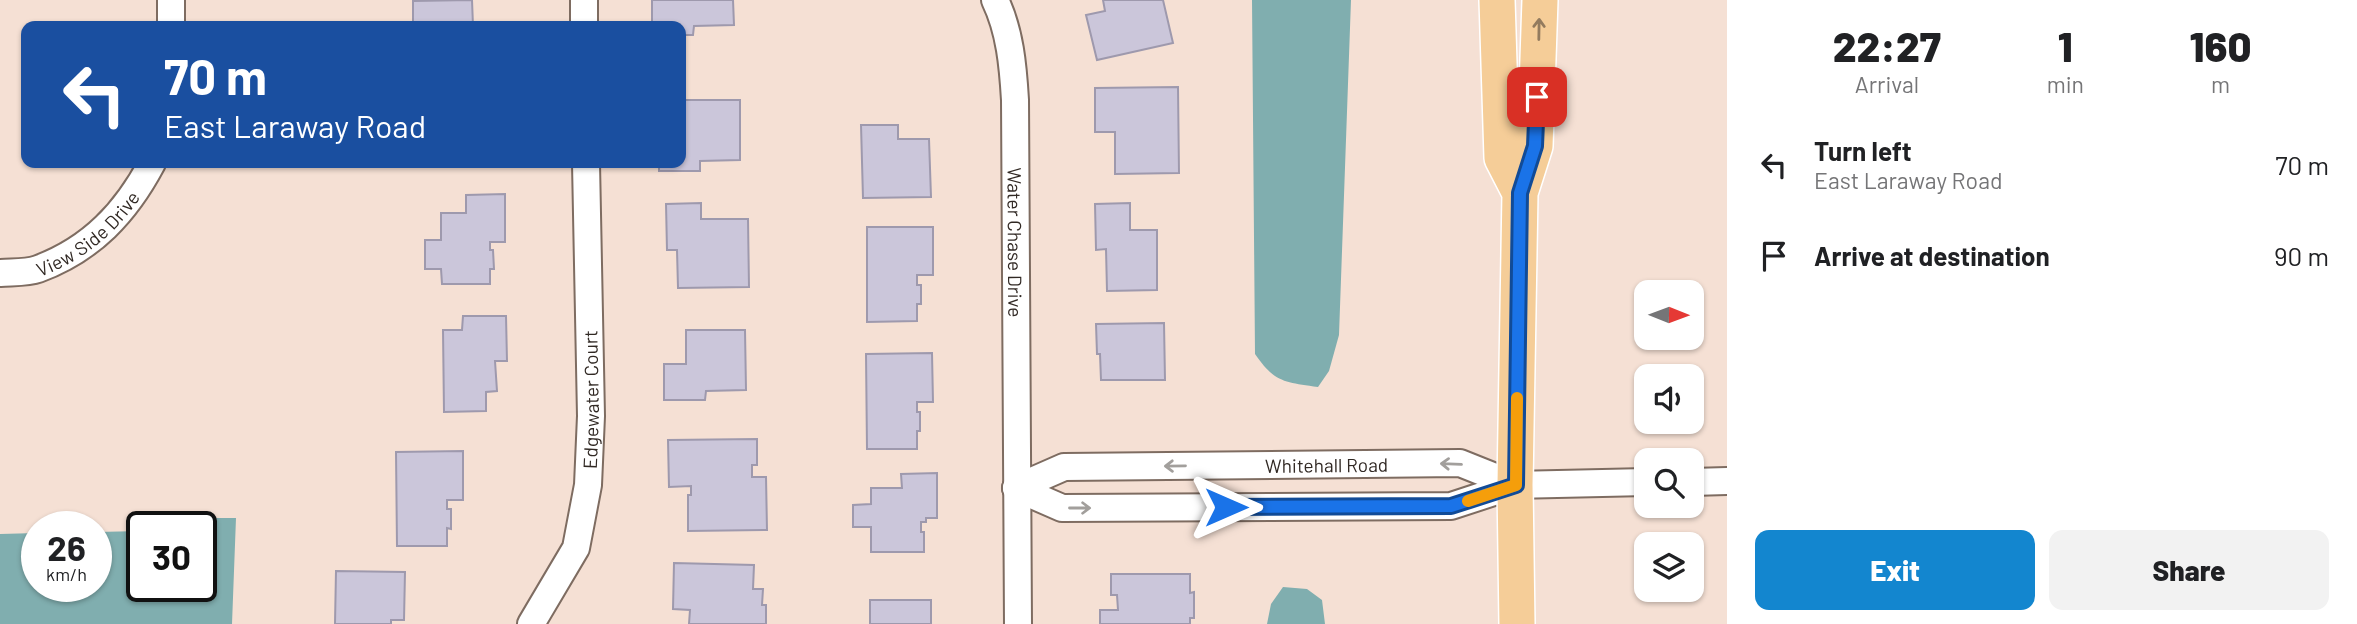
<!DOCTYPE html>
<html lang="en">
<head>
<meta charset="utf-8">
<style>
  :root { --surface:#fff; --page:#f2f2f2; --text:#202124; --muted:#757577; --accent:#1386cf }
  body { margin:0; font-family:Barlow,sans-serif; background:var(--page); color:var(--text); height:100vh; display:flex; flex-direction:column; font-size:26px; white-space:nowrap }
  * { box-sizing:border-box; margin:0 }
  p { font-size:23px; color:var(--muted) }
  .icon { flex:none; width:38px; height:38px; fill:none; stroke:currentColor; stroke-width:2; stroke-linecap:round; stroke-linejoin:round }
  .map { position:relative; flex:1; overflow:hidden }
  .details { display:flex; flex-direction:column; background:var(--surface); width:630px }
  .details>* { flex:none }
  .hud { position:absolute; left:21px; top:21px; width:665px; height:147px; border-radius:14px; box-shadow:0 2px 5px #0004; background:#1a4fa0; color:#fff; overflow:hidden }
  .needle { width:46px; rotate:91deg }
  .controls { position:absolute; left:1634px; top:280px; display:grid; gap:14px }
  .controls a { display:grid; place-items:center; width:70px; height:70px; border-radius:14px; background:var(--surface); box-shadow:0 2px 5px #0004; font-size:35px }
  .speed { position:absolute; left:21px; top:511px; display:flex; gap:14px; font-size:35px; font-weight:700; text-align:center }
  .speed>* { display:grid; place-content:center; width:91px; height:91px; border-radius:50%; background:var(--surface); box-shadow:0 2px 5px #0004; line-height:1 }
  .speed small { font-size:18px; font-weight:400 }
  .speed .limit { border:4px solid #111; border-radius:10px; background:#fff; color:#111 }
  .pin { position:absolute; display:grid; place-items:center; width:60px; height:60px; color:#fff; margin:-30px; border-radius:14px; box-shadow:0 4px 10px #0006 }
  .me { position:absolute; width:77px; margin:-38px; rotate:90deg; stroke-linejoin:round; filter:drop-shadow(0 0 5px #0008) }
  .turn { display:flex; align-items:center; gap:24px; height:147px; padding:0 28px; font-size:32px }
  .turn .icon { width:91px; height:91px; stroke-width:2.5 }
  .turn b { display:block; font-size:49px; line-height:60px }
  .eta { display:flex; justify-content:space-evenly; align-items:center; height:119px; text-align:center }
  .eta b { font-size:42px; font-weight:800; line-height:49px }
  .cta { display:flex; gap:14px; margin-top:auto; padding:14px 28px }
  .cta a { flex:1; height:80px; border-radius:14px; background:var(--accent); color:#fff; font-size:28px; font-weight:800; line-height:80px; text-align:center }
  .cta a+a { background:var(--page); color:var(--text) }
  ul { padding:0; list-style:none }
  li { display:flex; align-items:center; gap:21px; height:91px; padding:0 28px }
  li div { flex:1 }
  li b { display:block; font-size:26px }
  li em { font-style:normal }
  main { display:flex; flex:1; min-height:0 }
  .map>svg:first-child { display:block }
  .water { fill:#80aeaf }
  .building { fill:#cbc6da; stroke:#9e99ad; stroke-width:2 }
  .lines { fill:none; stroke-linecap:round; stroke-linejoin:round }
  .minor-casing { stroke:#7e6c61; stroke-width:30 }
  .major-casing { stroke:#fff; stroke-width:38 }
  .minor { stroke:#fff; stroke-width:26 }
  .major { stroke:#f5cd98; stroke-width:35 }
  .oneway { stroke:#937b5e }
  .oneway2 { stroke:#a29f9c }
  .route-casing { stroke:#114b97; stroke-width:18 }
  .route { stroke:#1a73e8; stroke-width:12 }
  .slow { stroke:#f59e0b; stroke-width:12 }
  .labels { text-anchor:middle; dominant-baseline:central; stroke-width:5; stroke-linejoin:round; paint-order:stroke }
  .street-label { font-size:19px; fill:#312924; stroke:#f5e0d4 }
</style>
</head>
<body>
<main>
<div class="map">
<svg width="1727" height="624" viewBox="0 0 1727 624">
  <rect width="100%" height="100%" fill="#f5e0d4"/>
  <path class="water" d="M 1252,0 L 1351,0 L 1339,335 L 1329,371 L 1318,387 C 1285,382 1275,383 1255,354 Z
    M 211,518 L 236,518 L 232,624 L 0,624 L 0,534 L 37,533 L 37,586 L 96,586 L 96,532 L 142,531 L 142,586 L 201,586 L 201,527 L 181,527 Z
    M 1283,587 L 1307,589 L 1322,600 L 1325,624 L 1267,624 L 1271,604 Z"/>
  <path class="building" d="M 472,0 L 473,26 L 413,26 L 413,1 Z
    M 652,0 L 733,0 L 734,25 L 694,26 L 693,35 L 681,35 L 681,26 L 652,26 Z
    M 1103,0 L 1163,0 L 1173,43 L 1097,60 L 1086,15 L 1105,11 Z
    M 1178,87 L 1179,173 L 1115,174 L 1115,132 L 1095,132 L 1095,88 Z
    M 681,100 L 740,100 L 740,160 L 700,161 L 700,171 L 659,171 L 659,163 L 681,163 Z
    M 861,125 L 898,125 L 898,139 L 929,139 L 931,197 L 863,198 Z
    M 505,194 L 505,242 L 490,242 L 490,250 L 493,250 L 494,269 L 490,269 L 490,284 L 442,284 L 441,269 L 425,269 L 425,240 L 441,240 L 441,213 L 466,213 L 466,195 Z
    M 701,203 L 701,219 L 748,219 L 749,287 L 678,288 L 677,250 L 667,250 L 666,204 Z
    M 1130,203 L 1130,230 L 1157,230 L 1157,290 L 1107,291 L 1106,249 L 1096,250 L 1095,204 Z
    M 867,227 L 933,227 L 933,275 L 917,275 L 917,285 L 921,285 L 921,304 L 917,304 L 917,321 L 867,322 Z
    M 463,316 L 506,316 L 507,361 L 495,361 L 497,391 L 486,392 L 486,411 L 444,412 L 443,330 L 462,330 Z
    M 1164,323 L 1165,380 L 1101,380 L 1100,354 L 1097,354 L 1096,324 Z
    M 686,330 L 745,330 L 746,390 L 706,391 L 705,400 L 664,400 L 664,364 L 686,364 Z
    M 932,353 L 933,402 L 917,402 L 917,412 L 920,412 L 920,431 L 917,431 L 917,449 L 867,449 L 866,354 Z
    M 757,439 L 757,465 L 752,465 L 752,477 L 766,477 L 767,530 L 688,531 L 688,495 L 691,495 L 691,486 L 669,487 L 668,440 Z
    M 463,451 L 463,500 L 447,500 L 447,509 L 451,509 L 451,529 L 447,528 L 447,546 L 397,546 L 396,452 Z
    M 937,473 L 937,518 L 926,518 L 926,522 L 921,522 L 921,532 L 924,532 L 924,552 L 871,552 L 871,527 L 853,527 L 853,505 L 871,504 L 871,488 L 902,488 L 901,474 Z
    M 674,563 L 754,565 L 753,589 L 763,589 L 762,605 L 766,605 L 766,624 L 689,624 L 690,610 L 673,609 Z
    M 336,571 L 405,572 L 404,620 L 391,620 L 391,624 L 335,624 Z
    M 1111,574 L 1190,574 L 1190,593 L 1194,592 L 1194,618 L 1190,618 L 1190,624 L 1100,624 L 1100,610 L 1118,610 L 1117,595 L 1111,595 Z
    M 870,600 L 931,600 L 931,624 L 870,624 Z"/>
  <g class="lines">
    <defs>
      <g id="minor">
        <path d="M 171,0 L 171,26"/>
        <path d="M 584,0 L 584,26"/>
        <path id="s1" d="M 995,0 C 1010,31 1013,66 1015,100 L 1018,624"/>
        <path id="s2" d="M 0,273 C 12,272 27,273 38,269 C 92,249 126,212 152,163"/>
        <path d="M 1692,482 L 1727,481"/>
        <path d="M 1016,488 L 1062,508 L 1451,506 L 1515,485 L 1647,482"/>
        <path id="s3" d="M 1016,488 L 1064,467 L 1460,463 L 1515,485"/>
        <path id="s4" d="M 531,624 L 576,548 L 588,485 L 591,416 L 586,163"/>
      </g>
      <path id="major" d="M 1497,0 L 1502,158 L 1520,193
        M 1517,624 L 1515,485 L 1520,193 L 1535,146 L 1540,0"/>
    </defs>
    <use href="#minor" class="minor-casing"/>
    <use href="#major" class="major-casing"/>
    <use href="#minor" class="minor"/>
    <use href="#major" class="major"/>
  </g>
  <defs><path id="oneway-shaft" d="M-6 0H5M1.5-3L5.5 0L1.5 3" fill="none" stroke-width="1.6" stroke-linecap="round" stroke-linejoin="round" transform="scale(1.75)"/></defs>
  <use class="oneway" href="#oneway-shaft" transform="translate(1539 29) rotate(-89)"/>
  <g class="oneway2">
    <use href="#oneway-shaft" transform="translate(1451 464) rotate(-178)"/>
    <use href="#oneway-shaft" transform="translate(1175 466) rotate(179)"/>
    <use href="#oneway-shaft" transform="translate(1080 508)"/>
  </g>
  <g class="lines">
    <defs>
      <path id="route" d="M 1226,507 L 1451,506 L 1516,485 L 1520,193 L 1535,146 L 1537,97"/>
    </defs>
    <use href="#route" class="route-casing"/>
    <use href="#route" class="route"/>
    <path class="slow" d="M 1468,501 L 1516,485 L 1517,398"/>
  </g>
  <g class="labels">
    <g class="street-label">
      <text stroke="none"><textPath href="#s2" startOffset="100">View Side Drive</textPath></text>
      <text stroke="none"><textPath href="#s1" startOffset="245">Water Chase Drive</textPath></text>
      <text stroke="none"><textPath href="#s4" startOffset="238">Edgewater Court</textPath></text>
      <text stroke="none"><textPath href="#s3" startOffset="315">Whitehall Road</textPath></text>
    </g>
  </g>
</svg>
<div class="controls">
<a><svg class="needle" viewBox="-14 -14 28 28"><path d="M0-13l5 13h-10z" fill="#e53935"/><path d="M0 13l5-13h-10z" fill="#757577"/></svg></a>
<a><svg class="icon" aria-label="sound" viewBox="0 0 24 24"><path d="M4 9h4l5-4v14l-5-4H4zM17 9q2 3 0 6"/></svg></a>
<a><svg class="icon" aria-label="search" viewBox="0 0 24 24"><circle cx="10" cy="10" r="6"/><path d="M15 15l6 6"/></svg></a>
<a><svg class="icon" aria-label="layers" viewBox="0 0 24 24"><path d="M12 4l9 5-9 5-9-5zM3 14l9 5 9-5"/></svg></a>
</div>
<div class="speed"><div>26<small>km/h</small></div><div class="limit">30</div></div>
<div class="pin" style="left:1537px;top:97px;background:#d93025"><svg class="icon" aria-label="arrive" viewBox="0 0 24 24"><path d="M6 21V4h12l-3 4 3 4H6"/></svg></div>
<svg class="me" style="left:1226px;top:507px" viewBox="-20 -20 40 40"><path d="M0-17L14 15 0 8-14 15z" fill="#1a73e8" stroke="#fff" stroke-width="4"/></svg>
<div class="hud">
<div class="turn"><svg class="icon" aria-label="left" viewBox="0 0 24 24"><path d="M17 20v-9H6M10 6l-5 5 5 5"/></svg><div><b>70 m</b>East Laraway Road</div></div>
</div>
</div>
<section class="details">
<div class="eta">
<div><b>22:27</b><p>Arrival</p></div>
<div><b>1</b><p>min</p></div>
<div><b>160</b><p>m</p></div>
</div>
<ul>
<li><svg class="icon" aria-label="left" viewBox="0 0 24 24"><path d="M17 20v-9H6M10 6l-5 5 5 5"/></svg><div><b>Turn left</b><p>East Laraway Road</p></div><em>70 m</em></li>
<li><svg class="icon" aria-label="arrive" viewBox="0 0 24 24"><path d="M6 21V4h12l-3 4 3 4H6"/></svg><div><b>Arrive at destination</b></div><em>90 m</em></li>
</ul>
<div class="cta"><a>Exit</a><a>Share</a></div>
</section>
</main>
</body>
</html>
